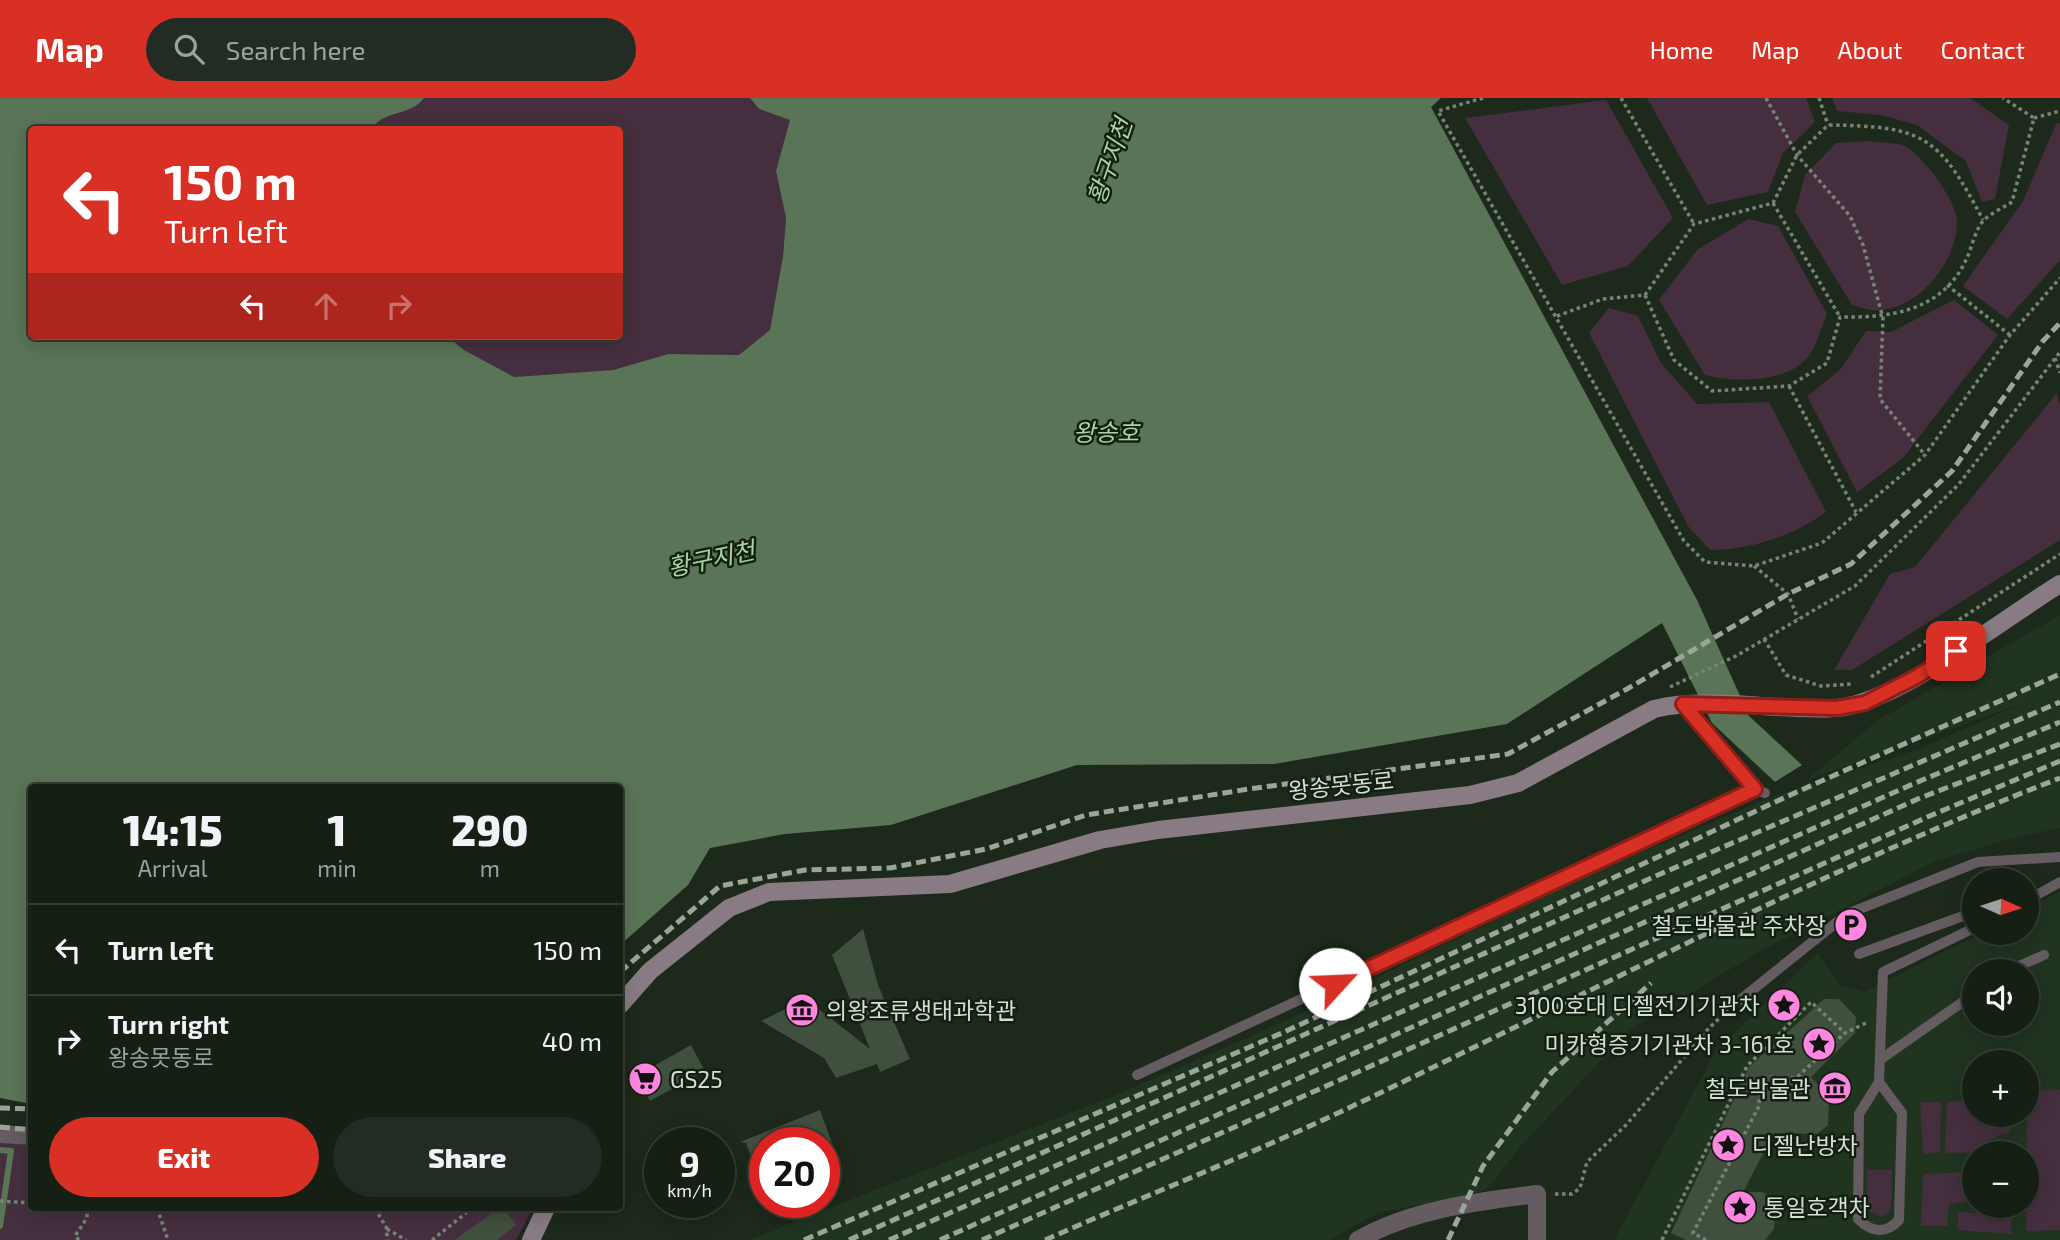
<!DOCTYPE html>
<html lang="en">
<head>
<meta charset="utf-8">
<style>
  :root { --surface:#151f14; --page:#222c22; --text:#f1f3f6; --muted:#9da2a0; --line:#343d34; --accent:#d93025 }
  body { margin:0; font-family:"Exo 2","Noto Sans KR",sans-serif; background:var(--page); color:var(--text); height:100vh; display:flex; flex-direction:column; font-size:26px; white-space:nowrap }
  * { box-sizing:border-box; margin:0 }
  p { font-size:23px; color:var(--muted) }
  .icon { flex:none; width:38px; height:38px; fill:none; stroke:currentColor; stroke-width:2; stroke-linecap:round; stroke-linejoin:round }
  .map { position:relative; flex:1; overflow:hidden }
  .sheet { position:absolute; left:28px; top:686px; width:595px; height:427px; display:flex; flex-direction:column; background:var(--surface); border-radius:7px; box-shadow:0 4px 18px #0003,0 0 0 2px var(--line) }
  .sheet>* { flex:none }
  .guide { position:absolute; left:28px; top:28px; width:595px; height:214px; border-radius:7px; box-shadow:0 4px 18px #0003,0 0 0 2px var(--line); background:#d93025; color:#fff; overflow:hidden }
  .needle { width:46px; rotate:93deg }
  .buttons { position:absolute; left:1962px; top:770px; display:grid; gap:14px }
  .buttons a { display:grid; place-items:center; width:77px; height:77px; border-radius:50%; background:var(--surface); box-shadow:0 4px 18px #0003,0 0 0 2px var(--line); font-size:35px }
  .speed { position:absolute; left:644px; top:1029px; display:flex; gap:14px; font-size:35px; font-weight:700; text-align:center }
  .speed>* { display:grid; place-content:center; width:91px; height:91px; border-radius:50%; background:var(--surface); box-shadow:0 4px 18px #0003,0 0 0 2px var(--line); line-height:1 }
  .speed small { font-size:18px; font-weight:400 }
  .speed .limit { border:10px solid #d22; background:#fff; color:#111 }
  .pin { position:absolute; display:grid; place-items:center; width:60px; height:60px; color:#fff; margin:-30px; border-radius:14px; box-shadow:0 4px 10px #0006 }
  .me { position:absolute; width:77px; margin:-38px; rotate:65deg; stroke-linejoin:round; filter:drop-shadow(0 0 5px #0008) }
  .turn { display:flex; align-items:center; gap:24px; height:147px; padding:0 21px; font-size:32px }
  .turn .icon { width:91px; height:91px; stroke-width:2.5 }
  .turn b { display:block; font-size:49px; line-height:60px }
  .lanes { display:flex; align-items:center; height:66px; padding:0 21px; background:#0003; justify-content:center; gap:35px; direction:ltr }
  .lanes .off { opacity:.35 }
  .eta { display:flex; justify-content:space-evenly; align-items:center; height:119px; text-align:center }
  .eta b { font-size:42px; font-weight:800; line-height:49px }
  .button { display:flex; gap:14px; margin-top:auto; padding:14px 21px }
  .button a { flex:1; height:80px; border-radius:42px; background:var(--accent); color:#fff; font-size:28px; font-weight:800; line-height:80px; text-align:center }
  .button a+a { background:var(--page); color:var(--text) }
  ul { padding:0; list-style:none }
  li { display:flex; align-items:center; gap:21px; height:91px; padding:0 21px; border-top:2px solid var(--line) }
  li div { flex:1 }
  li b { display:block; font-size:26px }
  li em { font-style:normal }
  header { display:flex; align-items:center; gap:42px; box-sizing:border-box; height:98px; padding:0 35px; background:var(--accent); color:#fff }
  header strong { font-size:33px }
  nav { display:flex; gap:38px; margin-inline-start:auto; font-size:24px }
  .search { width:490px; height:63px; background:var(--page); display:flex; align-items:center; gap:18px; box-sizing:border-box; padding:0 24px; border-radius:38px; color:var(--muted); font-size:26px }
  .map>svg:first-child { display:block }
  .built { fill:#213420; fill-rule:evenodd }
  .green { fill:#452f3f }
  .water { fill:#5a7457 }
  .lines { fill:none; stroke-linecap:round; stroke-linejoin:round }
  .stream { stroke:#5a7457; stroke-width:6 }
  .building { fill:#404f3e }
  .path { stroke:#788377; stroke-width:3.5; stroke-dasharray:3.5 3.5; stroke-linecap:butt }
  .lane { stroke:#655c62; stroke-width:10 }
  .street { stroke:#655c62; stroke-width:18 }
  .secondary { stroke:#897b84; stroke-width:18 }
  .rail { stroke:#9ba69a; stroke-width:5; stroke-dasharray:10 5; stroke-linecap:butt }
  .path-bridge { stroke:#788377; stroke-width:3.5; stroke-dasharray:3.5 3.5; stroke-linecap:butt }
  .route-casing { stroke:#8d1f18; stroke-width:18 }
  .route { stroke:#d93025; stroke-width:12 }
  .labels { text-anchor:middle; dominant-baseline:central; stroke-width:5; stroke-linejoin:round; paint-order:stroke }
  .street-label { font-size:23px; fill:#d5ded4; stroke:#132011 }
  .poi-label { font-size:23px; fill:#d5ded4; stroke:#132011; text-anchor:end }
  .water-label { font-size:24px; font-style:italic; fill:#a8d5a3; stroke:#132011 }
</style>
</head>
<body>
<header>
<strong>Map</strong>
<div class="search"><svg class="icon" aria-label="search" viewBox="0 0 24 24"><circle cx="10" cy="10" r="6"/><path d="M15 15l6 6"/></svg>Search here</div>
<nav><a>Home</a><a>Map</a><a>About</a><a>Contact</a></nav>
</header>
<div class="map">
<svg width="2060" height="1142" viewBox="0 0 2060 1142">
  <rect width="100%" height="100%" fill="#1c291b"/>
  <path class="built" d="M 2060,517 L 2060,730 L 2009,741 L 1933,764 L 1757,855 L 1630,932 L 1521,1048 L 1488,1090 L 1477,1095 L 1378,1115 L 1329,1142 L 749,1142 L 1118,996 L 1292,920 L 1593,775 L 1774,698 L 1919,651 L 2021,606 L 1807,682 L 1878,622 Z
    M 2060,793 L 2060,1142 L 1614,1142 L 1717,951 L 1818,855 L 1840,887 L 1864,894 L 1982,835 L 2026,835 L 2027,811 ZM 1974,873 L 2026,873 L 2026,926 L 1974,926 ZM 1974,964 L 2026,964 L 2026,1017 L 1974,1017 ZM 1974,1055 L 2026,1055 L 2026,1108 L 1974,1108 Z"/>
  <path class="green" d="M 424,0 L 750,0 L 759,11 L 791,21 L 776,73 L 786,120 L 783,158 L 770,232 L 739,257 L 668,256 L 613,272 L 514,279 L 464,252 L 447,238 L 620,238 L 620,32 L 372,32 C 383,12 412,18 424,0 Z
    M 1647,0 L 1806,0 L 1815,24 L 1783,55 L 1768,94 L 1707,107 Z
    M 1832,0 L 1970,0 L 2009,27 L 1995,101 L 1982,104 L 1966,63 L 1917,27 L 1881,17 L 1837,13 Z
    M 1606,2 L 1673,120 L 1628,168 L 1562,187 L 1465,20 Z
    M 2060,25 L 2060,162 L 2007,221 L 1963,188 L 2023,103 L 2056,26 Z
    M 1870,43 C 1881,45 1898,44 1907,49 C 1924,60 1957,103 1957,124 C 1957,164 1916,216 1872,212 C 1866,212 1858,208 1852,207 L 1795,114 L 1805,77 L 1836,45 Z
    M 1748,121 L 1778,128 L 1827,216 C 1822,228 1818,244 1810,256 C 1792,285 1734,285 1705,277 L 1659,202 L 1697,152 Z
    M 1954,202 L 1998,237 L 1903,360 L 1857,394 L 1807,298 L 1840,272 L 1866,233 L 1891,234 Z
    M 1609,210 L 1638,218 L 1661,265 L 1697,306 L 1769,304 L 1826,414 C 1794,438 1749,452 1710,452 L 1688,428 L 1589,235 Z
    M 2057,295 L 2060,307 L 2060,442 L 1852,572 L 1834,572 L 1890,476 L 1915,469 Z
    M 2060,992 L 2060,1132 L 2026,1133 L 2027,993 Z
    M 1974,1001 L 1974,1017 L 2009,1017 L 2011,1034 L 1999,1037 L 1988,1044 L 1985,1054 L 1945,1055 L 1947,1004 Z
    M 1920,1004 L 1941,1004 L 1940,1054 L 1923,1056 Z
    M 0,1044 L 31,1047 L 32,1110 L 533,1110 L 516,1142 L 0,1142 Z
    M 1867,1072 L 1892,1072 L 1891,1109 L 1889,1114 L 1881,1119 L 1867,1111 Z
    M 1968,1074 L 1966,1104 L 1949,1106 L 1947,1128 L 1921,1128 L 1923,1076 Z
    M 1978,1108 L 2012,1108 L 2011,1136 L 1958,1132 L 1958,1114 L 1978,1115 Z"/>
  <path class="water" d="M 0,0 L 424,0 C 412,18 383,12 372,31 L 32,32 L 32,238 L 447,238 L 464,252 L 514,279 L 613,272 L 668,256 L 739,257 L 770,232 L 783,158 L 786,120 L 776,73 L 790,22 L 759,11 L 750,0 L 1441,0 L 1431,9 L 1697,502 L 1749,618 L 1802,667 L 1775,684 L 1712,625 L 1662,525 L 1507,626 L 1274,666 L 1077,667 L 891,727 L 785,736 L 710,750 L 688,787 L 620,847 L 620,690 L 32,690 L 31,1006 L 0,1000 Z"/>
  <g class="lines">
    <path class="stream" d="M 0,1052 L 11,1053 L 0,1128"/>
  </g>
  <path class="building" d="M 863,831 L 878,887 L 910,961 L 880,974 L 877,966 L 836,980 L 824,960 L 761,923 L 806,901 L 870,951 L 832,857 Z
    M 1824,901 L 1839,901 L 1856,919 L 1855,935 L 1811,979 L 1829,998 L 1828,1027 L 1817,1036 L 1774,1035 L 1743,1094 L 1763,1094 L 1776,1106 L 1774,1131 L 1765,1142 L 1686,1142 L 1671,1135 L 1749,969 Z
    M 691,947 L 705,973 L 650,1003 L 636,978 Z
    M 820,1012 L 832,1045 L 765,1045 L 763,1091 L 746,1045 L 740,1044 Z
    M 499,1110 L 504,1110 L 516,1127 L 497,1142 L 455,1142 Z"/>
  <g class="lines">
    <path class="path" d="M 1483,0 L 1438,13 L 1684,443 L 1705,464 L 1754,468 L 1822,445 L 1925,357 L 2010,237 L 2060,180
      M 1621,0 L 1694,126
      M 1819,0 L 1828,27
      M 2034,20 L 2060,13
      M 1773,105 L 1840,219
      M 1947,187 L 2010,237
      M 1645,197 L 1674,262 L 1712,293 L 1789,288 L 1827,265 L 1840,219 C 1891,220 1942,213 1966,162 C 1972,150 1975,131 1984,122 C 1991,115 2003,110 2012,104 L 2034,20 L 2003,0
      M 1557,218 L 1603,201 L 1645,197 L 1694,126 L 1773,105 L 1797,57 L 1828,27 C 1924,28 1939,38 1983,122
      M 2055,260 L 2060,275
      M 1789,288 L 1856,414
      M 1754,468 L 1788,496 L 1798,521
      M 1764,541 L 1786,577 L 1821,588 L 1851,586
      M 1871,579 L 2060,456
      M 1670,589 L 1736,558 L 1855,488 L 1959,386 L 2060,254
      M 1555,1096 L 1572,1096 L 1580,1090 L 1587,1064 L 1626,1027 L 1709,930 L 1728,912
      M 0,1103 L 32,1105
      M 157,1110 L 168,1142
      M 375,1110 L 387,1131 L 387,1142
      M 387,1131 L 406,1142
      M 79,1142 L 75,1138 L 87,1120 L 87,1110
      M 432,1142 L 466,1115 L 467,1110
      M 1662,1142 L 1747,968 L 1811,904 L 1845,935
      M 1706,1142 L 1693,1135 L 1759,1008 L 1761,979 L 1796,980 L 1845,935 L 1866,925"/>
    <path class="lane" d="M 1683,606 L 1755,691 L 1765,695
      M 2026,803 L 2060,784
      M 1859,856 L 1974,814
      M 2007,873 L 2044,857
      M 1740,902 L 1847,816 L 1978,764 L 2060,759
      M 1881,961 L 1974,896
      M 1137,977 L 1755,691
      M 1879,984 L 1902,1015 L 1899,1122 C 1886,1136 1872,1135 1858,1121 L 1859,1016 L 1879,984 L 1883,874 L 1974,830"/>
    <path class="street" d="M 0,1036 L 32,1038
      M 1358,1142 C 1412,1111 1476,1104 1537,1096 L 1537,1142"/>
    <path class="secondary" d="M 620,907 L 650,873 L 729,810 L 769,794 L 950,786 L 1100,742 L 1158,732 L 1470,697 L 1518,685 L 1654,611 C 1714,597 1775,614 1836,610 C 1896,606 2004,520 2060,486
      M 531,1142 L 546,1110"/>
    <path class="rail" d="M 620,874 L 720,788 L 805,772 L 890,770 L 986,751 L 1086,717 L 1249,691 L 1508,656 L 1627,591 L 1788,496 L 1851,466 L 1952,373 L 2043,243 L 2060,225
      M 0,1010 L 32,1011
      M 0,1029 L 32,1032
      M 804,1142 L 1282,935 L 1788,698 L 2060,576
      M 849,1142 L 1658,777 L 2060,604
      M 889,1142 L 1913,686 L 2060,624
      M 940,1142 L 1920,700 L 2060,646
      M 982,1142 L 1932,717 L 2060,663
      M 1045,1142 C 1142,1099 1242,1060 1338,1015 C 1578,901 1812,776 2060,680
      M 1448,1142 L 1483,1068 L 1552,974 L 1651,885"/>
    <path class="path-bridge" d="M 1766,0 L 1797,57 L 1850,118 L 1863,147 L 1883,220 L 1880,301 L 1925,357"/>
  </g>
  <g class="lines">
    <defs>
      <path id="route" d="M 1335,886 L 1755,691 L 1683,606 L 1837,610 L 1865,605 L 1918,578 L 1956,553"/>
    </defs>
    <use href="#route" class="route-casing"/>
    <use href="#route" class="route"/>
  </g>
  <defs>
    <symbol id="parking-disc" viewBox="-11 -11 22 22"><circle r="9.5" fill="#fe85e0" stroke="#132011"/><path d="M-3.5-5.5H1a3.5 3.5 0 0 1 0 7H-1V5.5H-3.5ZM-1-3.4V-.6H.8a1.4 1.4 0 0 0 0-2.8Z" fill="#111"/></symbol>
    <symbol id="sight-disc" viewBox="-11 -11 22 22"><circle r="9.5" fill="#fe85e0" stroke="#132011"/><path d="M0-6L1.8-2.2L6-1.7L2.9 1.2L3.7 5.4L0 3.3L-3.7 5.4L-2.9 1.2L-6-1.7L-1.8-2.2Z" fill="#111"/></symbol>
    <symbol id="museum-disc" viewBox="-11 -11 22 22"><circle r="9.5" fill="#fe85e0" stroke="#132011"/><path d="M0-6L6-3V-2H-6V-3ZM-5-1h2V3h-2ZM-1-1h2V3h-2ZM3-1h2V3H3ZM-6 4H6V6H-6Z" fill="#111"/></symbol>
    <symbol id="supermarket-disc" viewBox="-11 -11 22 22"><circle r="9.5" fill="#fe85e0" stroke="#132011"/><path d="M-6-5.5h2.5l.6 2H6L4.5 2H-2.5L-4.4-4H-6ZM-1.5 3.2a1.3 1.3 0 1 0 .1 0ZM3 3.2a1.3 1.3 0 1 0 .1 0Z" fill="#111"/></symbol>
  </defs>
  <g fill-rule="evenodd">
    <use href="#parking-disc" x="1832" y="808" width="38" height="38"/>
    <use href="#sight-disc" x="1765" y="888" width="38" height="38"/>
    <use href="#museum-disc" x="783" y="893" width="38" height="38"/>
    <use href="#sight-disc" x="1800" y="927" width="38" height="38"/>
    <use href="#supermarket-disc" x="626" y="962" width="38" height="38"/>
    <use href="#museum-disc" x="1816" y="971" width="38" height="38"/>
    <use href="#sight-disc" x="1709" y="1028" width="38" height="38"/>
    <use href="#sight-disc" x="1721" y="1090" width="38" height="38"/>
  </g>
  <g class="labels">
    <g class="street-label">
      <text transform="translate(1341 687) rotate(-6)">왕송못동로</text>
    </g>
    <g class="poi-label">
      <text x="1826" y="827">철도박물관 주차장</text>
      <text x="1760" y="907">3100호대 디젤전기기관차</text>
      <text x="826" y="912" text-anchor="start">의왕조류생태과학관</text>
      <text x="1794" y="946">미카형증기기관차 3-161호</text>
      <text x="670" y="981" text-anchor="start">GS25</text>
      <text x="1811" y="990">철도박물관</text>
      <text x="1752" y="1047" text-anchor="start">디젤난방차</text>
      <text x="1764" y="1109" text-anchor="start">통일호객차</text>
    </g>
    <g class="water-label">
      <text transform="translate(1109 63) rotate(-71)">황구지천</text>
      <text x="1106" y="333">왕송호</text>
      <text transform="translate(711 460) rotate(-12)">황구지천</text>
    </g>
  </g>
</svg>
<div class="buttons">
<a><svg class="needle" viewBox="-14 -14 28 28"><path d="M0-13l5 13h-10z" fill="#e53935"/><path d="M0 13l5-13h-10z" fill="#9da2a0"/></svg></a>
<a><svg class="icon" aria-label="sound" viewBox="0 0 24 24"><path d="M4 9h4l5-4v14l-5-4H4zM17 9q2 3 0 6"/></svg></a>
<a>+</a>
<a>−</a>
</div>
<div class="speed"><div>9<small>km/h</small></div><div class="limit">20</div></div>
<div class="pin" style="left:1956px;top:553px;background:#d93025"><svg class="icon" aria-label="arrive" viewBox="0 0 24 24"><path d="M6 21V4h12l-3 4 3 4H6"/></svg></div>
<svg class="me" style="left:1335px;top:886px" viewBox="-20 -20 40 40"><circle r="19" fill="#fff"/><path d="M0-13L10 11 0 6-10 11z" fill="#d93025"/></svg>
<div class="guide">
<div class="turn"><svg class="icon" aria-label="left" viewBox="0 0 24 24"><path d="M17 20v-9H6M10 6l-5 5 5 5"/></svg><div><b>150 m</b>Turn left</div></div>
<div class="lanes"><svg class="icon" aria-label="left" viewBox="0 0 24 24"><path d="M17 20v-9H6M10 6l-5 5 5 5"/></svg><svg class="icon off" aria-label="ahead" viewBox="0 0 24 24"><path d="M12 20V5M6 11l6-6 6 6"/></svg><svg class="icon off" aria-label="right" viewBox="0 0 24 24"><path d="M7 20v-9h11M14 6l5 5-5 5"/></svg></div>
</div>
<section class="sheet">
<div class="eta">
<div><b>14:15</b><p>Arrival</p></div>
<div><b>1</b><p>min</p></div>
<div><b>290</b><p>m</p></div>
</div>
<ul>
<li><svg class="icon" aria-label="left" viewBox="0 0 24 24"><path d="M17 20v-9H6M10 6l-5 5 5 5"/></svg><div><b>Turn left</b></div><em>150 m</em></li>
<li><svg class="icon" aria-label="right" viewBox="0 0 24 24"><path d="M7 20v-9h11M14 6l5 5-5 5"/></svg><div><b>Turn right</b><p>왕송못동로</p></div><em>40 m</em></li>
</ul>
<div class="button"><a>Exit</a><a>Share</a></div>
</section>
</div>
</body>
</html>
